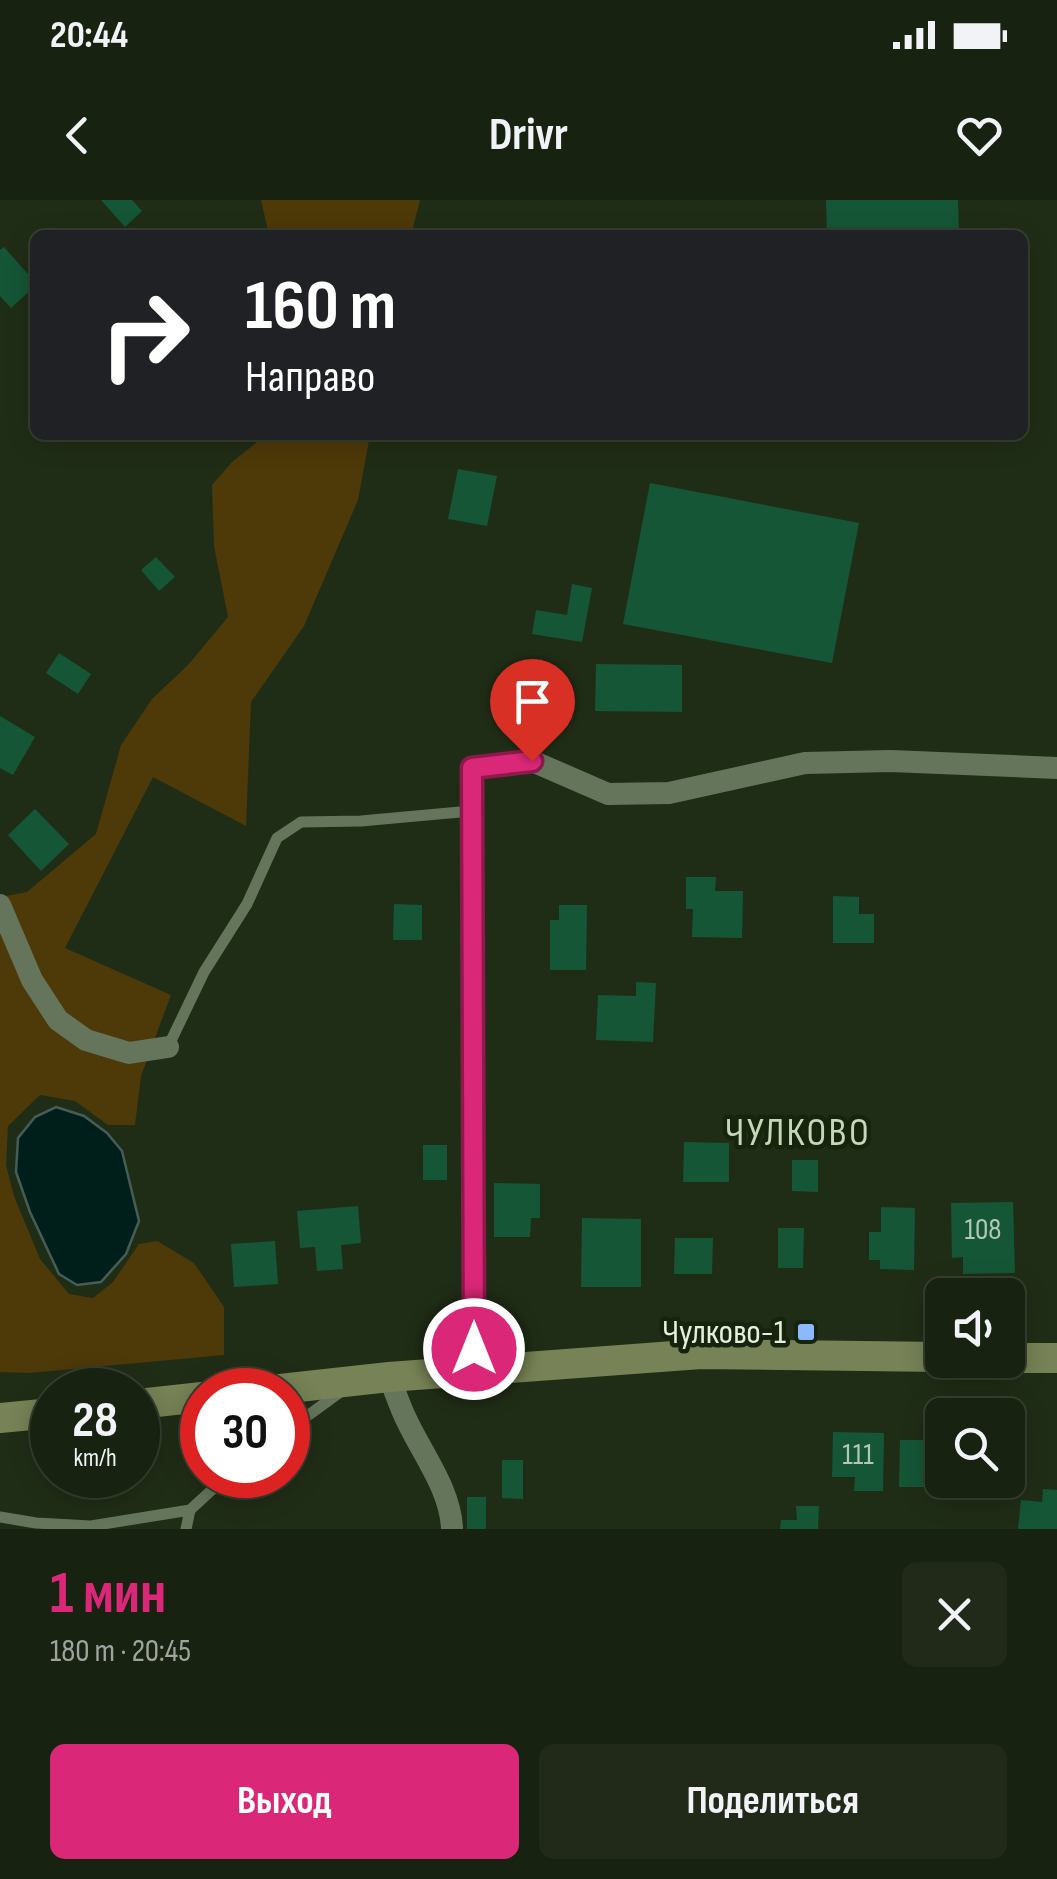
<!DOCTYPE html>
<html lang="ru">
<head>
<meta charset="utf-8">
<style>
  :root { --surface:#182210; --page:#212a19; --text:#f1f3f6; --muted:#9fa49f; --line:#363f30; --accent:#db2777 }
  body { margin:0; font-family:"Sofia Sans Condensed",sans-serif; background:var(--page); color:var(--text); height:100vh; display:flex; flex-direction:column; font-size:38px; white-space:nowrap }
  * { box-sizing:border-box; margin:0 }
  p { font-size:32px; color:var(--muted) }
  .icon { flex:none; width:55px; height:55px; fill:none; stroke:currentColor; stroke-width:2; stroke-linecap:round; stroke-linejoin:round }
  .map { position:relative; height:1329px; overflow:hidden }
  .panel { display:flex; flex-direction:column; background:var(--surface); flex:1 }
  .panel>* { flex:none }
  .banner { position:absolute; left:30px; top:30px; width:998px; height:210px; border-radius:15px; box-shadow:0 5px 25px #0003,0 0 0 2px var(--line); background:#202124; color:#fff; overflow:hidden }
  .fabs { position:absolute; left:925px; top:1078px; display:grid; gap:20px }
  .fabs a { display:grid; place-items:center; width:100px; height:100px; border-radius:15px; background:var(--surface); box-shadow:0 5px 25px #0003,0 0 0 2px var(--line); font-size:50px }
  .speed { position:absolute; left:30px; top:1168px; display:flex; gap:20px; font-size:50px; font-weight:700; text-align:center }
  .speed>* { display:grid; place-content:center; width:130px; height:130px; border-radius:50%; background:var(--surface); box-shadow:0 5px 25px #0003,0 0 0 2px var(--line); line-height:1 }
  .speed small { font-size:25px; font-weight:400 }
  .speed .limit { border:15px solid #d22; background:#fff; color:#111 }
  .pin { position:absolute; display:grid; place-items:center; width:85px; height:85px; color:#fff; margin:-102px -42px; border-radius:50% 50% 50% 0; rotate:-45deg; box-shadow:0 0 10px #0007 }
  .pin .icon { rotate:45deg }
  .me { position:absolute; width:110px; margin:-55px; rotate:0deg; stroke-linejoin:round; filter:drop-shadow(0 0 8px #0008) }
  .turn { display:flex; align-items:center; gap:35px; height:210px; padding:0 50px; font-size:45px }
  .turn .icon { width:130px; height:130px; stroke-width:2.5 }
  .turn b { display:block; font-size:70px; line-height:85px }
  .round { display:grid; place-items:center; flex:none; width:105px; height:105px; border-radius:15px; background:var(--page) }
  .head { display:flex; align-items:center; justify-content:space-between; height:170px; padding:0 50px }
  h1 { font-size:60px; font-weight:700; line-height:75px; color:var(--accent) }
  .action { display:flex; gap:20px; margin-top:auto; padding:20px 50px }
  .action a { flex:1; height:115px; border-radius:15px; background:var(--accent); color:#fff; font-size:40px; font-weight:700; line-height:115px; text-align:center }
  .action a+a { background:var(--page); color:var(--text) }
  .status { display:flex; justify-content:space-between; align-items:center; height:70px; padding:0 50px; background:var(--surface); direction:ltr }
  .status svg { height:28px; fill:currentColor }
  header { display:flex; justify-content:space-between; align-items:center; height:130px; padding:0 50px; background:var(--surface); font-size:45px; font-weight:700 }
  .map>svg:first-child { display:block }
  .green { fill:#4e3909 }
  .water { fill:#001f1b; stroke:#455d56; stroke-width:2.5 }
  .building { fill:#155637 }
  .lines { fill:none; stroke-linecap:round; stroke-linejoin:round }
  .service { stroke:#65755b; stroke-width:11 }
  .minor { stroke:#65755b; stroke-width:22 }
  .secondary { stroke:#778256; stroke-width:30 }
  .route-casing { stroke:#8e194d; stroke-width:25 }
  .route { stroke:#db2777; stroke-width:18 }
  .poi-dot { fill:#8cb9fc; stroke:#16230d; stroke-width:4 }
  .labels { text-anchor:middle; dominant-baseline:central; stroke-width:9; stroke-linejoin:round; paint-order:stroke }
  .number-label { font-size:30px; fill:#b1c8b5 }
  .poi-label { font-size:35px; fill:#e5eedf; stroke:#16230d; text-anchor:end }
  .quarter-label { font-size:40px; letter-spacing:2.5px; fill:#c4d7b9; stroke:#16230d }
</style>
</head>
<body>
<div class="status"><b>20:44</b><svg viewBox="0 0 49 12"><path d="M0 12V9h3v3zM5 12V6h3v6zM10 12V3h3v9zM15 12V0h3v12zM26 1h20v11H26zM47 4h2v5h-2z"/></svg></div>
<header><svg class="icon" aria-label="back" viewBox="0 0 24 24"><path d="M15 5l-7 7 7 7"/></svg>Drivr<svg class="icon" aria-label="heart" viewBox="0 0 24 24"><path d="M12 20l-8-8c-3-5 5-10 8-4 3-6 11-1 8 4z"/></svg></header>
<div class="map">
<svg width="1057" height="1329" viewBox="0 0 1057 1329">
  <rect width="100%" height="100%" fill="#202d16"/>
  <path class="green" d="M 261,0 L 420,0 L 411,35 L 269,35 Z
    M 266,235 L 370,235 L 358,300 L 304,426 L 251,502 L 246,626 L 153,577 L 65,748 L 171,795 L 141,876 L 135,925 L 108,925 L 75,901 L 40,895 L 8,926 L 6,965 L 14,996 L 40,1059 L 69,1094 L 93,1098 L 113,1082 L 139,1044 L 157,1041 L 194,1063 L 224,1107 L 224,1155 L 29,1173 L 0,1172 L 0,697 L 27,692 L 96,634 L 121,545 L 152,499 L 188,465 L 228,417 L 214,346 L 212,285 L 232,262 Z"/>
  <path class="water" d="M 56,907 L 84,916 L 107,933 L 122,951 L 139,1021 L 126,1054 L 101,1082 L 77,1085 L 59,1074 L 30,1012 L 16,972 L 18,938 L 35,917 Z"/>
  <path class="building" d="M 101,0 L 132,0 L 142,11 L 125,27 Z
    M 826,0 L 958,0 L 959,35 L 827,35 Z
    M 4,47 L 35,82 L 35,86 L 11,108 L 0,96 L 0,50 Z
    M 458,269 L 497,276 L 487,326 L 448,319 Z
    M 650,283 L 859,323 L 832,463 L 623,424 Z
    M 156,357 L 175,377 L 159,391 L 141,370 Z
    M 572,384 L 592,388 L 582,442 L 532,434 L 536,410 L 567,415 Z
    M 59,453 L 91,474 L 78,494 L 46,473 Z
    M 596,464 L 682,465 L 682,512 L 595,511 Z
    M 0,516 L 35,537 L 13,575 L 0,568 Z
    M 35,609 L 69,644 L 41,671 L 8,635 Z
    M 686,677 L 716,677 L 715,691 L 743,691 L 742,738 L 692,737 L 693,709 L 686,709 Z
    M 833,696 L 859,697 L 859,714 L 874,714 L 874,743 L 833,743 Z
    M 394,704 L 422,705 L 422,740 L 393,740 Z
    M 559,705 L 587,705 L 586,770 L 550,770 L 550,720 L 559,720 Z
    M 636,782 L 656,783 L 653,842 L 596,840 L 598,795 L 636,796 Z
    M 684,942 L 729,943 L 729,982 L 683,982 Z
    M 423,945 L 447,945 L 447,980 L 423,980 Z
    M 792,960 L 818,960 L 818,992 L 792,991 Z
    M 494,983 L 540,984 L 540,1018 L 531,1018 L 530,1037 L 494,1037 Z
    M 1013,1002 L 1015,1073 L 963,1074 L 963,1057 L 952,1058 L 951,1003 Z
    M 358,1006 L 361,1043 L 341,1045 L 343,1069 L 317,1071 L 315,1047 L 300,1048 L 297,1011 Z
    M 881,1007 L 915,1008 L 914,1070 L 880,1069 L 880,1060 L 869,1060 L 869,1032 L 881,1032 Z
    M 582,1018 L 641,1019 L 641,1087 L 581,1087 Z
    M 778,1028 L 804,1028 L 803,1068 L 778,1068 Z
    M 675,1038 L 713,1038 L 712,1074 L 674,1074 Z
    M 275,1041 L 278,1084 L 234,1087 L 231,1044 Z
    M 833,1232 L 884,1233 L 883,1291 L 854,1291 L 855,1277 L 832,1277 Z
    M 1008,1238 L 1019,1238 L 1019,1278 L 1008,1278 Z
    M 900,1240 L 934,1240 L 933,1287 L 899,1287 Z
    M 502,1260 L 523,1260 L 523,1299 L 502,1298 Z
    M 1043,1289 L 1057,1290 L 1057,1329 L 1018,1329 L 1021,1300 L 1042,1302 Z
    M 467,1297 L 486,1297 L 486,1329 L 467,1329 Z
    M 796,1306 L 819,1306 L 818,1329 L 780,1329 L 781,1320 L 797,1320 Z"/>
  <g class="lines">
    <path class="service" d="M 168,847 L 204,772 L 247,704 L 277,638 L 301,622 L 361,621 L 471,611
      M 288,1230 L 343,1190
      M 0,1317 L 36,1323 L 91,1326 L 190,1310
      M 186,1329 L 190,1310 L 228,1275"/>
    <path class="minor" d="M 0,705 L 32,780 L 58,820 L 86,840 L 129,853 L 168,847
      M 475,1170 L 471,568 L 532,561 L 608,594 L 669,593 L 805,563 L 891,561 L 1057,568
      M 389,1177 C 395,1191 400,1207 407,1221 C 423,1255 451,1291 452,1329"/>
    <path class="secondary" d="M 1008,1158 L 1057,1158
      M 271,1190 L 389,1177 L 701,1154 L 942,1157
      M 138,1204 L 202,1197
      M 0,1218 L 52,1213"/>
  </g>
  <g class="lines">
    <defs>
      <path id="route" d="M 474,1149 L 472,568 L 532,561"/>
    </defs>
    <use href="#route" class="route-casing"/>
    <use href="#route" class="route"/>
  </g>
  <rect class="poi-dot" x="796" y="1122" width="20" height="20" rx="5"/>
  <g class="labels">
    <g class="number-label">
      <text x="983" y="1030">108</text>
      <text x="858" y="1255">111</text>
    </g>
    <g class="poi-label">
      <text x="786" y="1132">Чулково-1</text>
    </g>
    <g class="quarter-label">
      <text x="798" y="933">ЧУЛКОВО</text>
    </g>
  </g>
</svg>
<div class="fabs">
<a><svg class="icon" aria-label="sound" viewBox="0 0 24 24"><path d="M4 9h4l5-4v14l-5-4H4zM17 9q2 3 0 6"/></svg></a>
<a><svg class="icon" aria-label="search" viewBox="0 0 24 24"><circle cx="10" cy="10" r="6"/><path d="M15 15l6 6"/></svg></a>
</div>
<div class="speed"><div>28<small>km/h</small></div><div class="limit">30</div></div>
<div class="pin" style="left:532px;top:561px;background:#d93025"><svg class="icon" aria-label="arrive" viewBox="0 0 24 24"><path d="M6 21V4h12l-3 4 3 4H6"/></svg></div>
<svg class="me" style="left:474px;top:1149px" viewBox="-20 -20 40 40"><circle r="17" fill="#db2777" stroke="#fff" stroke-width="3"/><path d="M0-11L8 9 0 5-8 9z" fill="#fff"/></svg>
<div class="banner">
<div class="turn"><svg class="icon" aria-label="right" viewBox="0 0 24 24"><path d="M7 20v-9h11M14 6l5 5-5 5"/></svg><div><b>160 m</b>Направо</div></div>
</div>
</div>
<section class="panel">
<div class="head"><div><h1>1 мин</h1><p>180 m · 20:45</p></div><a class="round"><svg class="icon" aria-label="close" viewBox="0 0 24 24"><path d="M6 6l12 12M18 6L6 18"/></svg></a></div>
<div class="action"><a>Выход</a><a>Поделиться</a></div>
</section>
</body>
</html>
